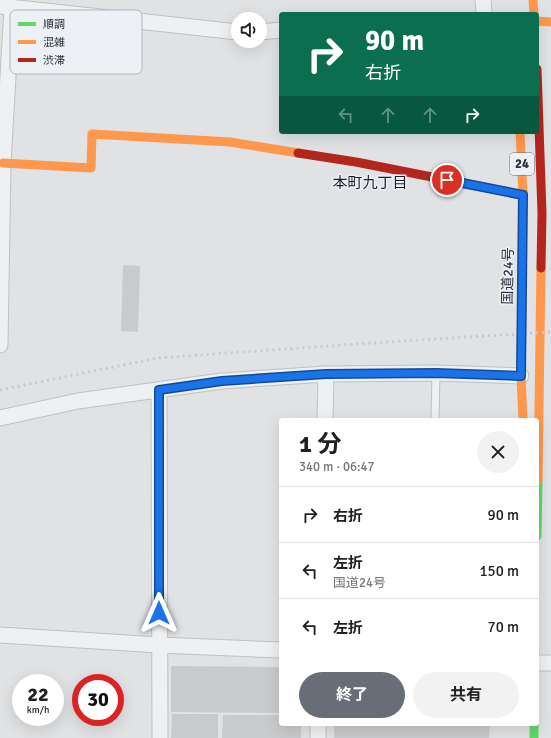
<!DOCTYPE html>
<html lang="ja">
<head>
<meta charset="utf-8">
<style>
  :root { --surface:#fff; --page:#f2f2f2; --text:#202124; --muted:#757577; --line:#e0e0e0; --accent:#686d77 }
  body { margin:0; font-family:Signika,"Noto Sans JP",sans-serif; background:var(--page); color:var(--text); height:100vh; display:flex; flex-direction:column; font-size:15px; white-space:nowrap }
  * { box-sizing:border-box; margin:0 }
  p { font-size:13px; color:var(--muted) }
  .icon { flex:none; width:22px; height:22px; fill:none; stroke:currentColor; stroke-width:2; stroke-linecap:round; stroke-linejoin:round }
  .map { position:relative; flex:1; overflow:hidden }
  .sheet { position:absolute; left:279px; top:418px; width:260px; height:308px; display:flex; flex-direction:column; background:var(--surface); border-radius:4px; box-shadow:0 4px 16px #0002 }
  .sheet>* { flex:none }
  .top-card { position:absolute; left:279px; top:12px; width:260px; height:122px; border-radius:4px; box-shadow:0 4px 16px #0002; background:#0b6e4f; color:#fff; overflow:hidden }
  .fabs { position:absolute; left:231px; top:12px; display:grid; gap:8px }
  .fabs a { display:grid; place-items:center; width:36px; height:36px; border-radius:50%; background:var(--surface); box-shadow:0 4px 16px #0002; font-size:20px }
  .speed { position:absolute; left:12px; top:674px; display:flex; gap:8px; font-size:20px; font-weight:700; text-align:center }
  .speed>* { display:grid; place-content:center; width:52px; height:52px; border-radius:50%; background:var(--surface); box-shadow:0 4px 16px #0002; line-height:1 }
  .speed small { font-size:10px; font-weight:400 }
  .speed .limit { border:6px solid #d22; background:#fff; color:#111 }
  .pin { position:absolute; display:grid; place-items:center; width:34px; height:34px; color:#fff; margin:-17px; border:2px solid #fff; border-radius:50%; box-shadow:0 1px 4px #0007 }
  .me { position:absolute; width:44px; margin:-22px; rotate:0deg; stroke-linejoin:round; filter:drop-shadow(0 0 3px #0008) }
  .turn { display:flex; align-items:center; gap:14px; height:84px; padding:0 20px; font-size:18px }
  .turn .icon { width:52px; height:52px; stroke-width:2.5 }
  .turn b { display:block; font-size:28px; line-height:34px }
  .lanes { display:flex; align-items:center; height:38px; padding:0 20px; background:#0003; justify-content:center; gap:20px; direction:ltr }
  .lanes .off { opacity:.35 }
  .round { display:grid; place-items:center; flex:none; width:42px; height:42px; border-radius:21px; background:var(--page) }
  .summary { display:flex; align-items:center; justify-content:space-between; height:68px; padding:0 20px }
  h1 { font-size:24px; font-weight:700; line-height:30px }
  .action { display:flex; gap:8px; margin-top:auto; padding:8px 20px }
  .action a { flex:1; height:46px; border-radius:24px; background:var(--accent); color:#fff; font-size:16px; font-weight:700; line-height:46px; text-align:center }
  .action a+a { background:var(--page); color:var(--text) }
  ul { padding:0; list-style:none }
  li { display:flex; align-items:center; gap:12px; height:56px; padding:0 20px; border-top:1px solid var(--line) }
  li div { flex:1 }
  li b { display:block; font-size:15px }
  li em { font-style:normal }
  .map>svg:first-child { display:block }
  .building { fill:#c8cacc }
  .lines { fill:none; stroke-linecap:round; stroke-linejoin:round }
  .lane-casing { stroke:#bec0c2; stroke-width:9 }
  .street-casing { stroke:#bec0c2; stroke-width:17 }
  .lane { stroke:#eff0f1; stroke-width:7 }
  .street { stroke:#eff0f1; stroke-width:15 }
  .fast { stroke:#63d668; stroke-width:9 }
  .slow { stroke:#ff974d; stroke-width:9 }
  .jam { stroke:#b3261e; stroke-width:9 }
  .rail { stroke:#c8c9cc; stroke-width:3; stroke-dasharray:2 4; stroke-linecap:butt }
  .route-casing { stroke:#114b97; stroke-width:10 }
  .route { stroke:#1a73e8; stroke-width:7 }
  .labels { text-anchor:middle; dominant-baseline:central; stroke-width:3; stroke-linejoin:round; paint-order:stroke }
  .shield { fill:#edf0f4; stroke:#636873; stroke-width:1 }
  .shield-label { font-size:13px; font-weight:bold; fill:#282e3c }
  .street-label { font-size:14px; fill:#282e3c; stroke:#edf0f4 }
  .neighbourhood-label { font-size:15px; fill:#1a202d; stroke:#edf0f4 }
  .key { fill:#edf0f4; stroke:#b2b6bd; stroke-width:1 }
  .key-label { font-size:11px; fill:#282e3c }
</style>
</head>
<body>
<div class="map">
<svg width="551" height="738" viewBox="0 0 551 738">
  <rect width="100%" height="100%" fill="#e0e2e4"/>
  <path class="building" d="M 123,265 L 140,266 L 138,332 L 121,331 Z
    M 171,666 L 281,667 L 281,713 L 171,712 Z
    M 172,714 L 218,714 L 218,738 L 171,738 Z
    M 223,715 L 281,715 L 281,724 L 301,724 L 301,738 L 222,738 Z
    M 334,724 L 490,724 L 489,738 L 334,738 Z"/>
  <g class="lines">
    <defs>
      <path id="lane" d="M 435,420 L 436,373"/>
      <path id="street" d="M 483,0 L 484,14
        M 0,6 L 238,32
        M 260,32 L 281,30
        M 0,345 L 3,163 L 12,7
        M 159,390 L 160,738
        M 0,418 L 78,401 L 222,381 L 326,374 L 436,373 L 521,376
        M 325,420 L 326,374
        M 0,635 L 159,645 L 281,650
        M 537,663 L 551,663
        M 318,738 L 318,724"/>
    </defs>
    <use href="#lane" class="lane-casing"/>
    <use href="#street" class="street-casing"/>
    <use href="#lane" class="lane"/>
    <use href="#street" class="street"/>
    <path class="fast" d="M 537,536 L 538,480
      M 534,724 L 534,738"/>
    <path class="slow" d="M 533,0 L 534,14
      M 537,21 L 551,22
      M 520,132 L 523,195 L 521,376 L 523,420
      M 3,163 L 91,168 L 92,134 L 230,142 L 298,153
      M 538,480 L 541,268"/>
    <path class="jam" d="M 537,69 L 542,213 L 541,268
      M 298,153 L 356,162 L 523,195"/>
    <path class="rail" d="M 0,390 L 158,358 L 371,343 L 551,332"/>
  </g>
  <g class="lines">
    <defs>
      <path id="route" d="M 159,613 L 159,390 L 222,381 L 326,374 L 436,373 L 521,376 L 523,195 L 447,180"/>
    </defs>
    <use href="#route" class="route-casing"/>
    <use href="#route" class="route"/>
  </g>
  <g class="labels">
    <rect class="shield" x="510" y="153" width="24" height="22" rx="3"/>
    <g class="shield-label">
      <text x="522" y="164">24</text>
    </g>
    <g class="street-label">
      <text transform="translate(508 276) rotate(-89)">国道24号</text>
    </g>
    <g class="neighbourhood-label">
      <text x="370" y="183">本町九丁目</text>
    </g>
  </g>
  <rect x="10" y="10" width="132" height="64" rx="6" class="key"/>
  <rect x="18" y="22" width="18" height="4" fill="#63d668"/>
  <rect x="18" y="40" width="18" height="4" fill="#ff974d"/>
  <rect x="18" y="58" width="18" height="4" fill="#b3261e"/>
  <g class="key-label">
    <text x="43" y="28">順調</text>
    <text x="43" y="46">混雑</text>
    <text x="43" y="64">渋滞</text>
  </g>
</svg>
<div class="fabs">
<a><svg class="icon" aria-label="sound" viewBox="0 0 24 24"><path d="M4 9h4l5-4v14l-5-4H4zM17 9q2 3 0 6"/></svg></a>
</div>
<div class="speed"><div>22<small>km/h</small></div><div class="limit">30</div></div>
<div class="pin" style="left:447px;top:180px;background:#d93025"><svg class="icon" aria-label="arrive" viewBox="0 0 24 24"><path d="M6 21V4h12l-3 4 3 4H6"/></svg></div>
<svg class="me" style="left:159px;top:613px" viewBox="-20 -20 40 40"><path d="M0-17L14 15 0 8-14 15z" fill="#1a73e8" stroke="#fff" stroke-width="4"/></svg>
<div class="top-card">
<div class="turn"><svg class="icon" aria-label="right" viewBox="0 0 24 24"><path d="M7 20v-9h11M14 6l5 5-5 5"/></svg><div><b>90 m</b>右折</div></div>
<div class="lanes"><svg class="icon off" aria-label="left" viewBox="0 0 24 24"><path d="M17 20v-9H6M10 6l-5 5 5 5"/></svg><svg class="icon off" aria-label="ahead" viewBox="0 0 24 24"><path d="M12 20V5M6 11l6-6 6 6"/></svg><svg class="icon off" aria-label="ahead" viewBox="0 0 24 24"><path d="M12 20V5M6 11l6-6 6 6"/></svg><svg class="icon" aria-label="right" viewBox="0 0 24 24"><path d="M7 20v-9h11M14 6l5 5-5 5"/></svg></div>
</div>
<section class="sheet">
<div class="summary"><div><h1>1 分</h1><p>340 m · 06:47</p></div><a class="round"><svg class="icon" aria-label="close" viewBox="0 0 24 24"><path d="M6 6l12 12M18 6L6 18"/></svg></a></div>
<ul>
<li><svg class="icon" aria-label="right" viewBox="0 0 24 24"><path d="M7 20v-9h11M14 6l5 5-5 5"/></svg><div><b>右折</b></div><em>90 m</em></li>
<li><svg class="icon" aria-label="left" viewBox="0 0 24 24"><path d="M17 20v-9H6M10 6l-5 5 5 5"/></svg><div><b>左折</b><p>国道24号</p></div><em>150 m</em></li>
<li><svg class="icon" aria-label="left" viewBox="0 0 24 24"><path d="M17 20v-9H6M10 6l-5 5 5 5"/></svg><div><b>左折</b></div><em>70 m</em></li>
</ul>
<div class="action"><a>終了</a><a>共有</a></div>
</section>
</div>
</body>
</html>
